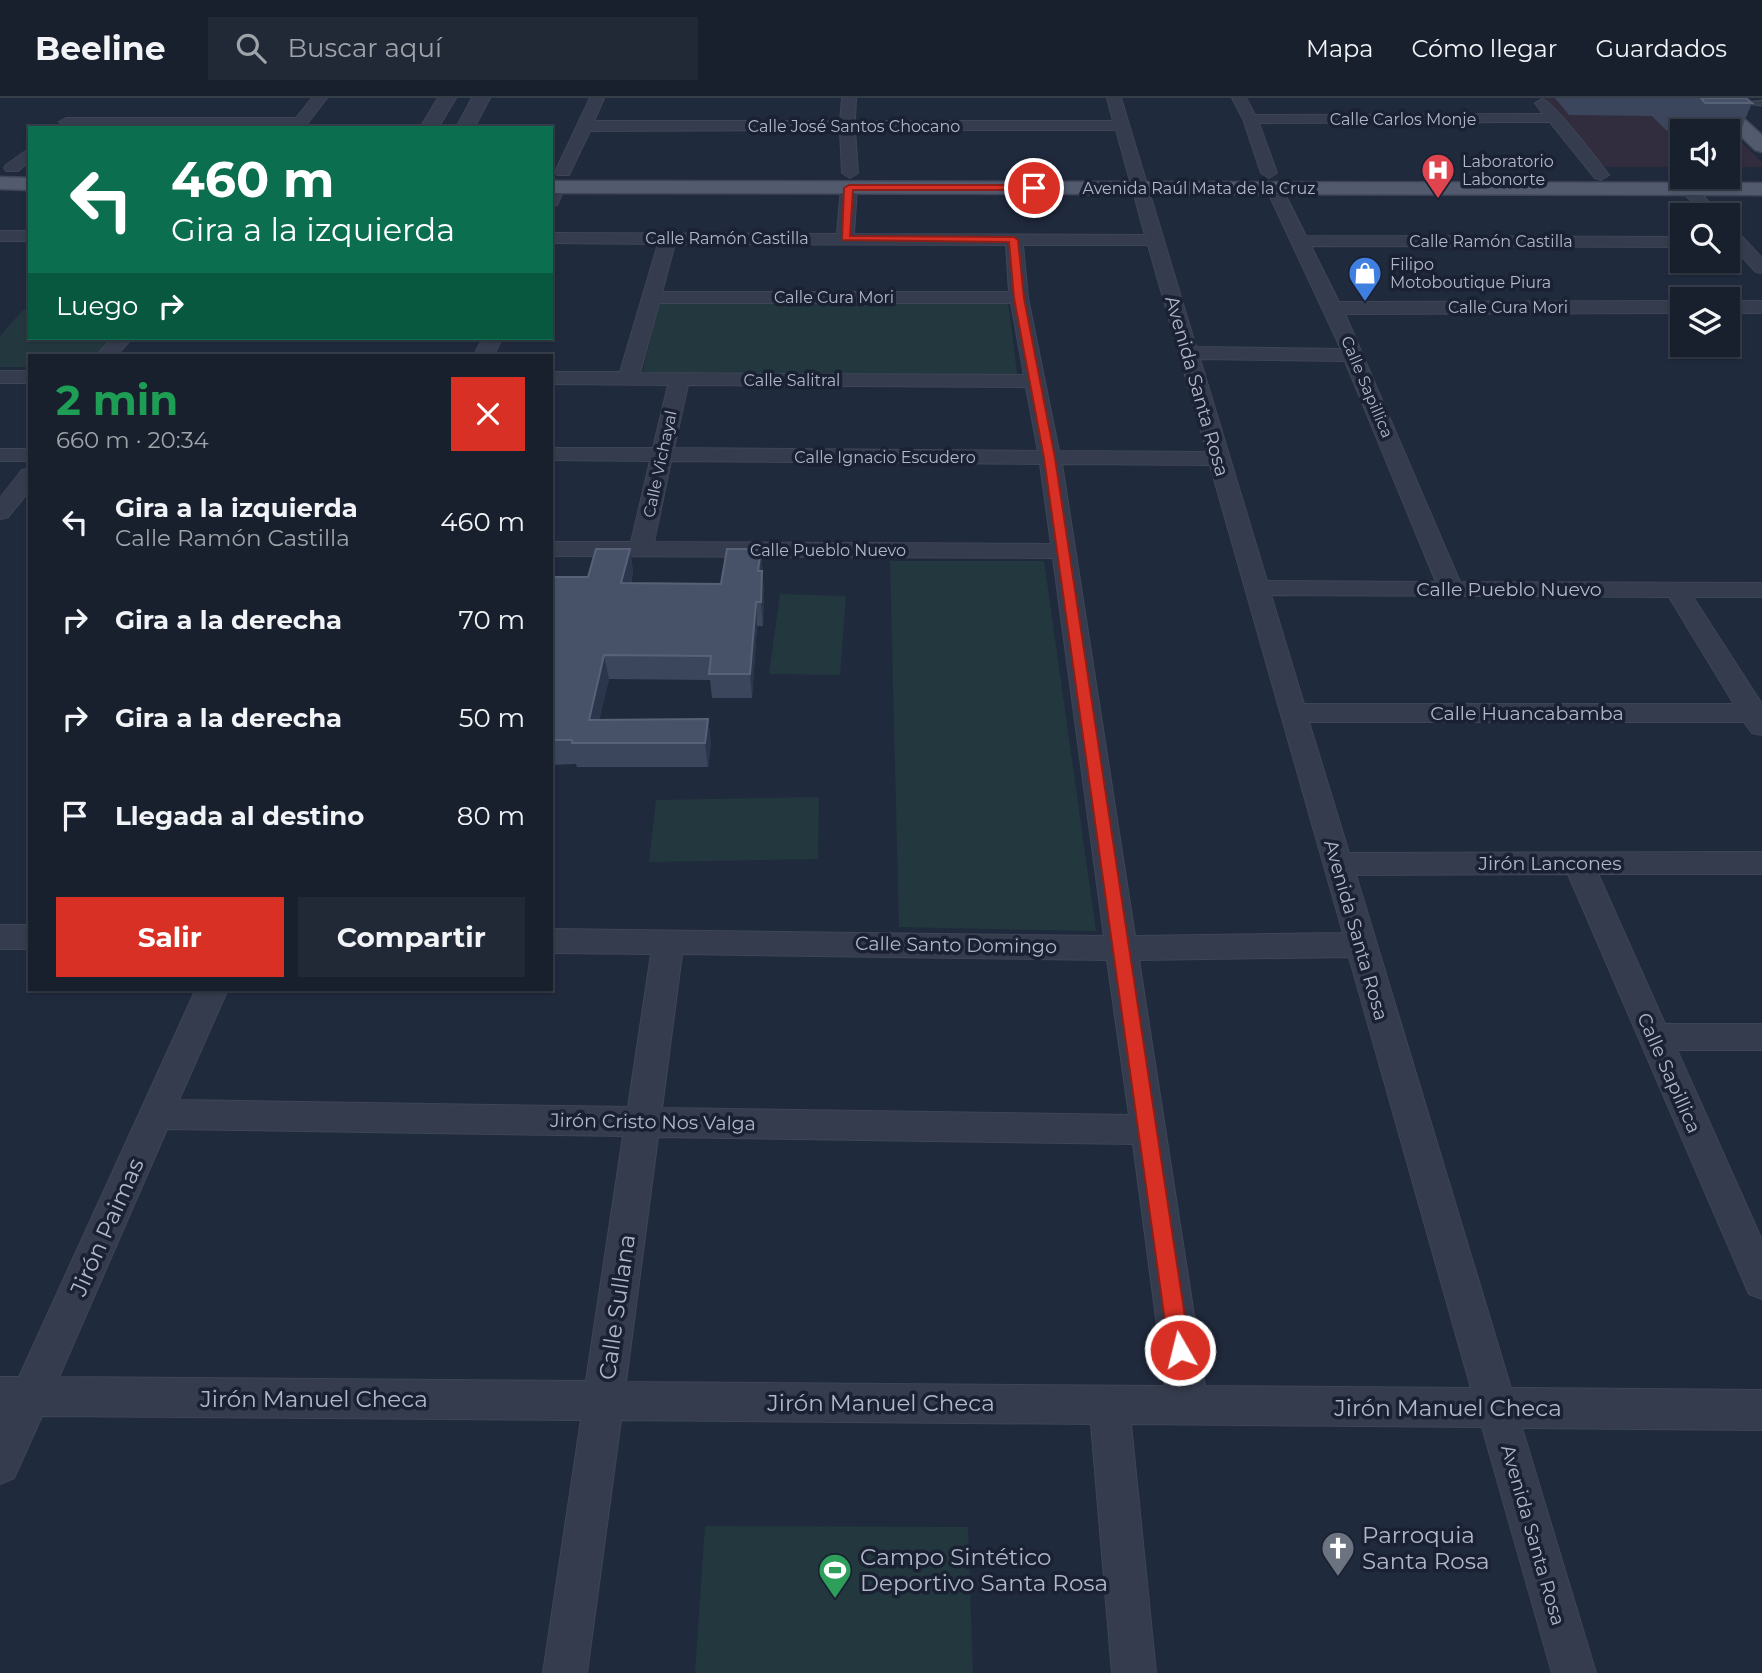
<!DOCTYPE html>
<html lang="es">
<head>
<meta charset="utf-8">
<style>
  :root { --surface:#18202e; --page:#212836; --text:#f1f3f6; --muted:#9fa3aa; --line:#363e4a; --accent:#d93025 }
  body { margin:0; font-family:Montserrat,sans-serif; background:var(--page); color:var(--text); height:100vh; display:flex; flex-direction:column; font-size:26px; white-space:nowrap }
  * { box-sizing:border-box; margin:0 }
  p { font-size:23px; color:var(--muted) }
  .icon { flex:none; width:38px; height:38px; fill:none; stroke:currentColor; stroke-width:2; stroke-linecap:round; stroke-linejoin:round }
  .map { position:relative; flex:1; overflow:hidden }
  .sheet { position:absolute; left:28px; top:256px; width:525px; height:637px; display:flex; flex-direction:column; background:var(--surface); border-radius:0px; box-shadow:0 2px 5px #0004,0 0 0 2px var(--line) }
  .sheet>* { flex:none }
  .hud { position:absolute; left:28px; top:28px; width:525px; height:214px; border-radius:0px; box-shadow:0 2px 5px #0004,0 0 0 2px var(--line); background:#0b6e4f; color:#fff; overflow:hidden }
  .fabs { position:absolute; left:1670px; top:21px; display:grid; gap:14px }
  .fabs a { display:grid; place-items:center; width:70px; height:70px; border-radius:0px; background:var(--surface); box-shadow:0 2px 5px #0004,0 0 0 2px var(--line); font-size:35px }
  .pin { position:absolute; display:grid; place-items:center; width:60px; height:60px; color:#fff; margin:-30px; border:4px solid #fff; border-radius:50%; box-shadow:0 2px 7px #0007 }
  .me { position:absolute; width:77px; margin:-38px; rotate:352deg; stroke-linejoin:round; filter:drop-shadow(0 0 5px #0008) }
  .turn { display:flex; align-items:center; gap:24px; height:147px; padding:0 28px; font-size:32px }
  .turn .icon { width:91px; height:91px; stroke-width:2.5 }
  .turn b { display:block; font-size:49px; line-height:60px }
  .then { display:flex; align-items:center; height:66px; padding:0 28px; background:#0003; gap:14px; font-size:26px }
  .round { display:grid; place-items:center; flex:none; width:74px; height:74px; border-radius:0px; background:var(--page) }
  .headline { display:flex; align-items:center; justify-content:space-between; height:119px; padding:0 28px }
  h1 { font-size:42px; font-weight:700; line-height:52px; color:#1e9e55 }
  .cta { display:flex; gap:14px; margin-top:auto; padding:14px 28px }
  .cta a { flex:1; height:80px; border-radius:0px; background:var(--accent); color:#fff; font-size:28px; font-weight:700; line-height:80px; text-align:center }
  .cta a+a { background:var(--page); color:var(--text) }
  ul { padding:0; list-style:none }
  li { display:flex; align-items:center; gap:21px; height:98px; padding:0 28px }
  li div { flex:1 }
  li b { display:block; font-size:26px }
  li em { font-style:normal }
  header { display:flex; align-items:center; gap:42px; box-sizing:border-box; height:98px; padding:0 35px; background:var(--surface); border-bottom:2px solid var(--line) }
  header strong { font-size:33px }
  nav { display:flex; gap:38px; margin-inline-start:auto; font-size:24px }
  .search { width:490px; height:63px; background:var(--page); display:flex; align-items:center; gap:18px; box-sizing:border-box; padding:0 24px; border-radius:0px; color:var(--muted); font-size:26px }
  .map>svg:first-child { display:block }
  .medical { fill:#312d3e }
  .green { fill:#23383e }
  .lines { fill:none; stroke-linecap:round; stroke-linejoin:round }
  .service-casing { stroke:#3e4556; stroke-width:3 }
  .minor-casing { stroke:#3e4556; stroke-width:2 }
  .tertiary-casing { stroke:#3e4556; stroke-width:2 }
  .primary-casing { stroke:#3e4556; stroke-width:3 }
  .service { fill:#353c4d; fill-rule:evenodd }
  .minor { fill:#353c4d; fill-rule:evenodd }
  .tertiary { fill:#353c4d; fill-rule:evenodd }
  .primary { fill:#525b6e; fill-rule:evenodd }
  .wall { fill:#3b465c }
  .shaded-wall { fill:#2b354b }
  .building { fill:#475268; stroke:#586277; stroke-width:2 }
  .route { fill:#d93025; stroke:#8d1f18; stroke-width:2 }
  .labels { text-anchor:middle; dominant-baseline:central; stroke-width:7; stroke-linejoin:round; paint-order:stroke }
  .far-street-label { font-size:16px; fill:#b0b7c9; stroke:#1a2132 }
  .far-poi-label { font-size:16px; fill:#b0b7c9; stroke:#1a2132; text-anchor:start }
  .street-label { font-size:19px; fill:#b0b7c9; stroke:#1a2132 }
  .near-street-label { font-size:23px; fill:#b0b7c9; stroke:#1a2132 }
  .near-poi-label { font-size:23px; fill:#b0b7c9; stroke:#1a2132; text-anchor:start }
</style>
</head>
<body>
<header>
<strong>Beeline</strong>
<div class="search"><svg class="icon" aria-label="search" viewBox="0 0 24 24"><circle cx="10" cy="10" r="6"/><path d="M15 15l6 6"/></svg>Buscar aquí</div>
<nav><a>Mapa</a><a>Cómo llegar</a><a>Guardados</a></nav>
</header>
<div class="map">
<svg width="1762" height="1575" viewBox="0 0 1762 1575">
  <rect width="100%" height="100%" fill="#202a3d"/>
  <path class="medical" d="M 1544,0 L 1698,0 L 1762,65 L 1762,69 L 1727,69 L 1727,33 L 1682,33 L 1682,69 L 1603,69 Z"/>
  <path class="green" d="M 660,203 L 1008,204 L 1017,276 L 642,276 Z
    M 23,212 L 30,212 L 30,240 L 114,240 L 99,257 L 30,257 L 30,269 L 0,269 L 0,238 Z
    M 890,463 L 1044,463 L 1096,833 L 899,829 Z
    M 780,496 L 846,498 L 840,577 L 769,576 Z
    M 819,699 L 818,761 L 649,764 L 656,702 Z
    M 705,1428 L 968,1429 L 973,1575 L 695,1575 Z"/>
  <g class="lines">
    <defs>
      <path id="service" d="M 1762,3 L 1762,7 L 1746,5 Z"/>
      <path id="minor" d="M 312,0 L 327,0 L 304,30 L 66,28 L 59,24 L 66,20 L 296,20 Z
        M 590,0 L 604,0 L 594,23 L 840,23 L 842,0 L 856,0 L 855,23 L 1113,23 L 1107,0 L 1121,0 L 1196,249 L 1341,251 L 1266,90 L 1274,85 L 1282,90 L 1306,138 L 1682,139 L 1682,149 L 1311,148 L 1339,204 L 1682,203 L 1682,215 L 1345,216 L 1460,484 L 1762,485 L 1762,499 L 1693,499 L 1762,606 L 1762,637 L 1752,635 L 1744,624 L 1309,624 L 1349,755 L 1762,754 L 1762,776 L 1598,776 L 1665,926 L 1762,926 L 1762,952 L 1677,952 L 1762,1142 L 1762,1201 L 1749,1196 L 1568,776 L 1356,777 L 1511,1290 L 1762,1292 L 1762,1332 L 1522,1330 L 1596,1575 L 1552,1575 L 1482,1329 L 1131,1326 L 1156,1575 L 1112,1575 L 1091,1326 L 621,1322 L 587,1575 L 543,1575 L 581,1322 L 42,1318 L 14,1380 L 0,1386 L 0,1279 L 19,1279 L 196,891 L 228,891 L 179,1002 L 628,1009 L 651,856 L 551,855 L 551,831 L 1104,838 L 1053,460 L 551,458 L 551,444 L 631,444 L 650,363 L 551,362 L 551,350 L 653,350 L 668,287 L 551,286 L 551,274 L 620,274 L 658,146 L 551,145 L 551,135 L 837,136 L 841,90 L 849,85 L 857,90 L 854,136 L 1145,137 L 1116,32 L 855,32 L 858,75 L 850,80 L 842,75 L 840,32 L 590,33 L 569,77 L 557,77 L 555,74 ZM 675,146 L 1006,147 L 1009,194 L 662,194 ZM 1023,147 L 1148,147 L 1207,354 L 1059,353 L 1028,200 ZM 659,205 L 1011,205 L 1024,277 L 640,275 ZM 1200,261 L 1345,263 L 1436,484 L 1267,483 ZM 688,287 L 1026,289 L 1038,353 L 674,350 ZM 671,363 L 1040,366 L 1051,446 L 654,444 ZM 1062,366 L 1210,367 L 1343,835 L 1135,838 ZM 1271,497 L 1669,499 L 1734,606 L 1304,606 ZM 682,856 L 1107,862 L 1129,1017 L 662,1010 ZM 1349,859 L 1471,1290 L 1205,1288 L 1139,862 ZM 167,1031 L 623,1038 L 586,1283 L 59,1279 ZM 658,1039 L 1133,1046 L 1165,1288 L 626,1284 Z
        M 1232,0 L 1246,0 L 1255,17 L 1543,16 L 1535,5 L 1542,1 C 1554,4 1598,63 1609,77 L 1601,82 L 1595,80 L 1550,24 L 1259,25 L 1277,75 L 1269,80 L 1261,75 L 1243,21 Z
        M 30,50 L 30,63 L 18,73 L 6,73 L 4,70 L 6,67 Z
        M 557,84 L 565,89 L 557,107 L 551,108 L 551,86 Z
        M 1689,87 L 1695,89 L 1721,117 L 1704,117 L 1681,92 Z
        M 1727,128 L 1733,129 L 1762,160 L 1762,175 L 1756,174 L 1727,143 Z
        M 0,133 L 30,133 L 30,143 L 0,143 Z
        M 1727,203 L 1762,203 L 1762,215 L 1727,215 Z
        M 112,240 L 132,240 L 117,257 L 97,257 Z
        M 483,240 L 502,240 L 494,257 L 474,257 Z
        M 0,273 L 30,273 L 30,285 L 0,285 Z
        M 0,351 L 30,351 L 30,363 L 0,363 Z
        M 30,371 L 30,392 L 8,419 L 0,421 L 0,400 L 22,372 Z
        M 0,827 L 30,827 L 30,851 L 0,851 Z"/>
      <path id="tertiary" d="M 438,0 L 456,0 L 438,30 L 420,30 Z
        M 472,0 L 490,0 L 474,30 L 456,30 Z"/>
      <path id="primary" d="M 1701,0 L 1721,0 L 1762,37 L 1762,54 L 1755,52 Z
        M 0,79 L 30,80 L 30,92 L 0,91 Z
        M 551,83 L 1762,85 L 1762,97 L 551,95 Z"/>
    </defs>
    <use href="#service" class="service-casing"/>
    <use href="#minor" class="minor-casing"/>
    <use href="#tertiary" class="tertiary-casing"/>
    <use href="#primary" class="primary-casing"/>
    <use href="#service" class="service"/>
    <use href="#minor" class="minor"/>
    <use href="#tertiary" class="tertiary"/>
    <use href="#primary" class="primary"/>
  </g>
  <path class="wall" d="M 1555,0 L 1746,0 L 1752,5 L 1737,41 L 1727,41 L 1727,33 L 1667,33 L 1652,18 L 1569,17 Z
    M 630,451 L 633,474 L 631,486 L 721,486 L 761,451 L 764,497 L 763,528 L 757,528 L 752,600 L 712,600 L 710,582 L 609,581 L 599,622 L 708,621 L 711,646 L 708,669 L 577,669 L 576,666 L 551,667 L 551,479 L 588,479 Z"/>
  <path class="shaded-wall" d="M 630,451 L 633,474 L 625,509 L 621,485 Z
    M 761,451 L 764,497 L 763,528 L 758,473 Z
    M 756,504 L 757,528 L 752,600 L 750,576 Z
    M 604,557 L 609,581 L 594,646 L 589,622 Z
    M 708,621 L 711,646 L 708,669 L 705,645 Z"/>
  <path class="building" d="M 1701,0 L 1746,0 L 1752,5 L 1705,5 Z
    M 596,451 L 630,451 L 621,485 L 721,486 L 727,451 L 761,451 L 758,473 L 762,473 L 761,504 L 756,504 L 750,576 L 709,576 L 711,558 L 604,557 L 589,622 L 708,621 L 705,645 L 572,645 L 572,642 L 551,642 L 551,479 L 588,479 Z"/>
  <path class="route" d="M 849,87 L 1034,87 L 1038,90 L 1034,92 L 853,92 L 850,138 L 1014,139 L 1018,142 L 1024,200 L 1055,360 L 1190,1252 L 1187,1259 L 1180,1262 L 1172,1259 L 1169,1252 L 1044,360 L 1014,200 L 1009,144 L 842,142 L 844,90 Z"/>
  <defs>
    <symbol id="hospital-pin" viewBox="-11 -11 22 30"><path d="M0 17L-7.5 6A9.5 9.5 0 1 1 7.5 6Z" fill="#e0444e" stroke="#1a2132"/><path d="M-5-5h3v3.5h4V-5h3V5h-3V1.5h-4V5h-3Z" fill="#fff"/></symbol>
    <symbol id="shop-pin" viewBox="-11 -11 22 30"><path d="M0 17L-7.5 6A9.5 9.5 0 1 1 7.5 6Z" fill="#3f7fe0" stroke="#1a2132"/><path d="M-5-2.5h2.3a2.7 3.5 0 0 1 5.4 0H5L5.5 6h-11ZM-1.5-2.5h3a1.5 2.3 0 0 0-3 0Z" fill="#fff"/></symbol>
    <symbol id="church-pin" viewBox="-11 -11 22 30"><path d="M0 17L-7.5 6A9.5 9.5 0 1 1 7.5 6Z" fill="#6b7280" stroke="#1a2132"/><path d="M-1.2-6h2.4v3.5h3.3v2.4h-3.3V6h-2.4V-.1h-3.3v-2.4h3.3Z" fill="#fff"/></symbol>
    <symbol id="stadium-pin" viewBox="-11 -11 22 30"><path d="M0 17L-7.5 6A9.5 9.5 0 1 1 7.5 6Z" fill="#2e9e5b" stroke="#1a2132"/><path d="M0-5a6.5 5 0 1 0 0 10a6.5 5 0 1 0 0-10ZM-3.5-1.8h7v3.6h-7Z" fill="#fff"/></symbol>
  </defs>
  <g fill-rule="evenodd">
    <use href="#hospital-pin" x="1419" y="53" width="38" height="52"/>
    <use href="#shop-pin" x="1346" y="156" width="38" height="52"/>
    <use href="#church-pin" x="1319" y="1431" width="38" height="52"/>
    <use href="#stadium-pin" x="816" y="1453" width="38" height="52"/>
  </g>
  <g class="labels">
    <g class="far-street-label">
      <text x="1403" y="21">Calle Carlos Monje</text>
      <text x="854" y="28">Calle José Santos Chocano</text>
      <text x="1199" y="90">Avenida Raúl Mata de la Cruz</text>
      <text x="727" y="140">Calle Ramón Castilla</text>
      <text x="1491" y="143">Calle Ramón Castilla</text>
      <text x="834" y="199">Calle Cura Mori</text>
      <text x="1508" y="209">Calle Cura Mori</text>
      <text x="792" y="282">Calle Salitral</text>
      <text transform="translate(1367 289) rotate(67)">Calle Sapillica</text>
      <text x="885" y="359">Calle Ignacio Escudero</text>
      <text transform="translate(660 366) rotate(-78)">Calle Vichayal</text>
      <text x="828" y="452">Calle Pueblo Nuevo</text>
    </g>
    <g class="far-poi-label">
      <text x="1462" y="63">Laboratorio<tspan x="1462" dy="18">Labonorte</tspan></text>
      <text x="1390" y="166">Filipo<tspan x="1390" dy="18">Motoboutique Piura</tspan></text>
    </g>
    <g class="street-label">
      <text transform="translate(1197 288) rotate(74)">Avenida Santa Rosa</text>
      <text x="1509" y="491">Calle Pueblo Nuevo</text>
      <text x="1527" y="615">Calle Huancabamba</text>
      <text x="1550" y="765">Jirón Lancones</text>
      <text transform="translate(1356 832) rotate(74)">Avenida Santa Rosa</text>
      <text transform="translate(956 847) rotate(1)">Calle Santo Domingo</text>
      <text transform="translate(1669 975) rotate(66)">Calle Sapillica</text>
      <text transform="translate(653 1024) rotate(1)">Jirón Cristo Nos Valga</text>
      <text transform="translate(1533 1437) rotate(74)">Avenida Santa Rosa</text>
    </g>
    <g class="near-street-label">
      <text transform="translate(107 1129) rotate(-66)">Jirón Paimas</text>
      <text transform="translate(617 1209) rotate(-82)">Calle Sullana</text>
      <text x="314" y="1301">Jirón Manuel Checa</text>
      <text x="881" y="1305">Jirón Manuel Checa</text>
      <text x="1448" y="1310">Jirón Manuel Checa</text>
    </g>
    <g class="near-poi-label">
      <text x="1362" y="1437">Parroquia<tspan x="1362" dy="26">Santa Rosa</tspan></text>
      <text x="860" y="1459">Campo Sintético<tspan x="860" dy="26">Deportivo Santa Rosa</tspan></text>
    </g>
  </g>
</svg>
<div class="fabs">
<a><svg class="icon" aria-label="sound" viewBox="0 0 24 24"><path d="M4 9h4l5-4v14l-5-4H4zM17 9q2 3 0 6"/></svg></a>
<a><svg class="icon" aria-label="search" viewBox="0 0 24 24"><circle cx="10" cy="10" r="6"/><path d="M15 15l6 6"/></svg></a>
<a><svg class="icon" aria-label="layers" viewBox="0 0 24 24"><path d="M12 4l9 5-9 5-9-5zM3 14l9 5 9-5"/></svg></a>
</div>
<div class="pin" style="left:1034px;top:90px;background:#d93025"><svg class="icon" aria-label="arrive" viewBox="0 0 24 24"><path d="M6 21V4h12l-3 4 3 4H6"/></svg></div>
<svg class="me" style="left:1180px;top:1252px" viewBox="-20 -20 40 40"><circle r="17" fill="#d93025" stroke="#fff" stroke-width="3"/><path d="M0-11L8 9 0 5-8 9z" fill="#fff"/></svg>
<div class="hud">
<div class="turn"><svg class="icon" aria-label="left" viewBox="0 0 24 24"><path d="M17 20v-9H6M10 6l-5 5 5 5"/></svg><div><b>460 m</b>Gira a la izquierda</div></div>
<div class="then">Luego<svg class="icon" aria-label="right" viewBox="0 0 24 24"><path d="M7 20v-9h11M14 6l5 5-5 5"/></svg></div>
</div>
<section class="sheet">
<div class="headline"><div><h1>2 min</h1><p>660 m · 20:34</p></div><a class="round" style="background:#d93025;color:#fff"><svg class="icon" aria-label="close" viewBox="0 0 24 24"><path d="M6 6l12 12M18 6L6 18"/></svg></a></div>
<ul>
<li><svg class="icon" aria-label="left" viewBox="0 0 24 24"><path d="M17 20v-9H6M10 6l-5 5 5 5"/></svg><div><b>Gira a la izquierda</b><p>Calle Ramón Castilla</p></div><em>460 m</em></li>
<li><svg class="icon" aria-label="right" viewBox="0 0 24 24"><path d="M7 20v-9h11M14 6l5 5-5 5"/></svg><div><b>Gira a la derecha</b></div><em>70 m</em></li>
<li><svg class="icon" aria-label="right" viewBox="0 0 24 24"><path d="M7 20v-9h11M14 6l5 5-5 5"/></svg><div><b>Gira a la derecha</b></div><em>50 m</em></li>
<li><svg class="icon" aria-label="arrive" viewBox="0 0 24 24"><path d="M6 21V4h12l-3 4 3 4H6"/></svg><div><b>Llegada al destino</b></div><em>80 m</em></li>
</ul>
<div class="cta"><a>Salir</a><a>Compartir</a></div>
</section>
</div>
</body>
</html>
